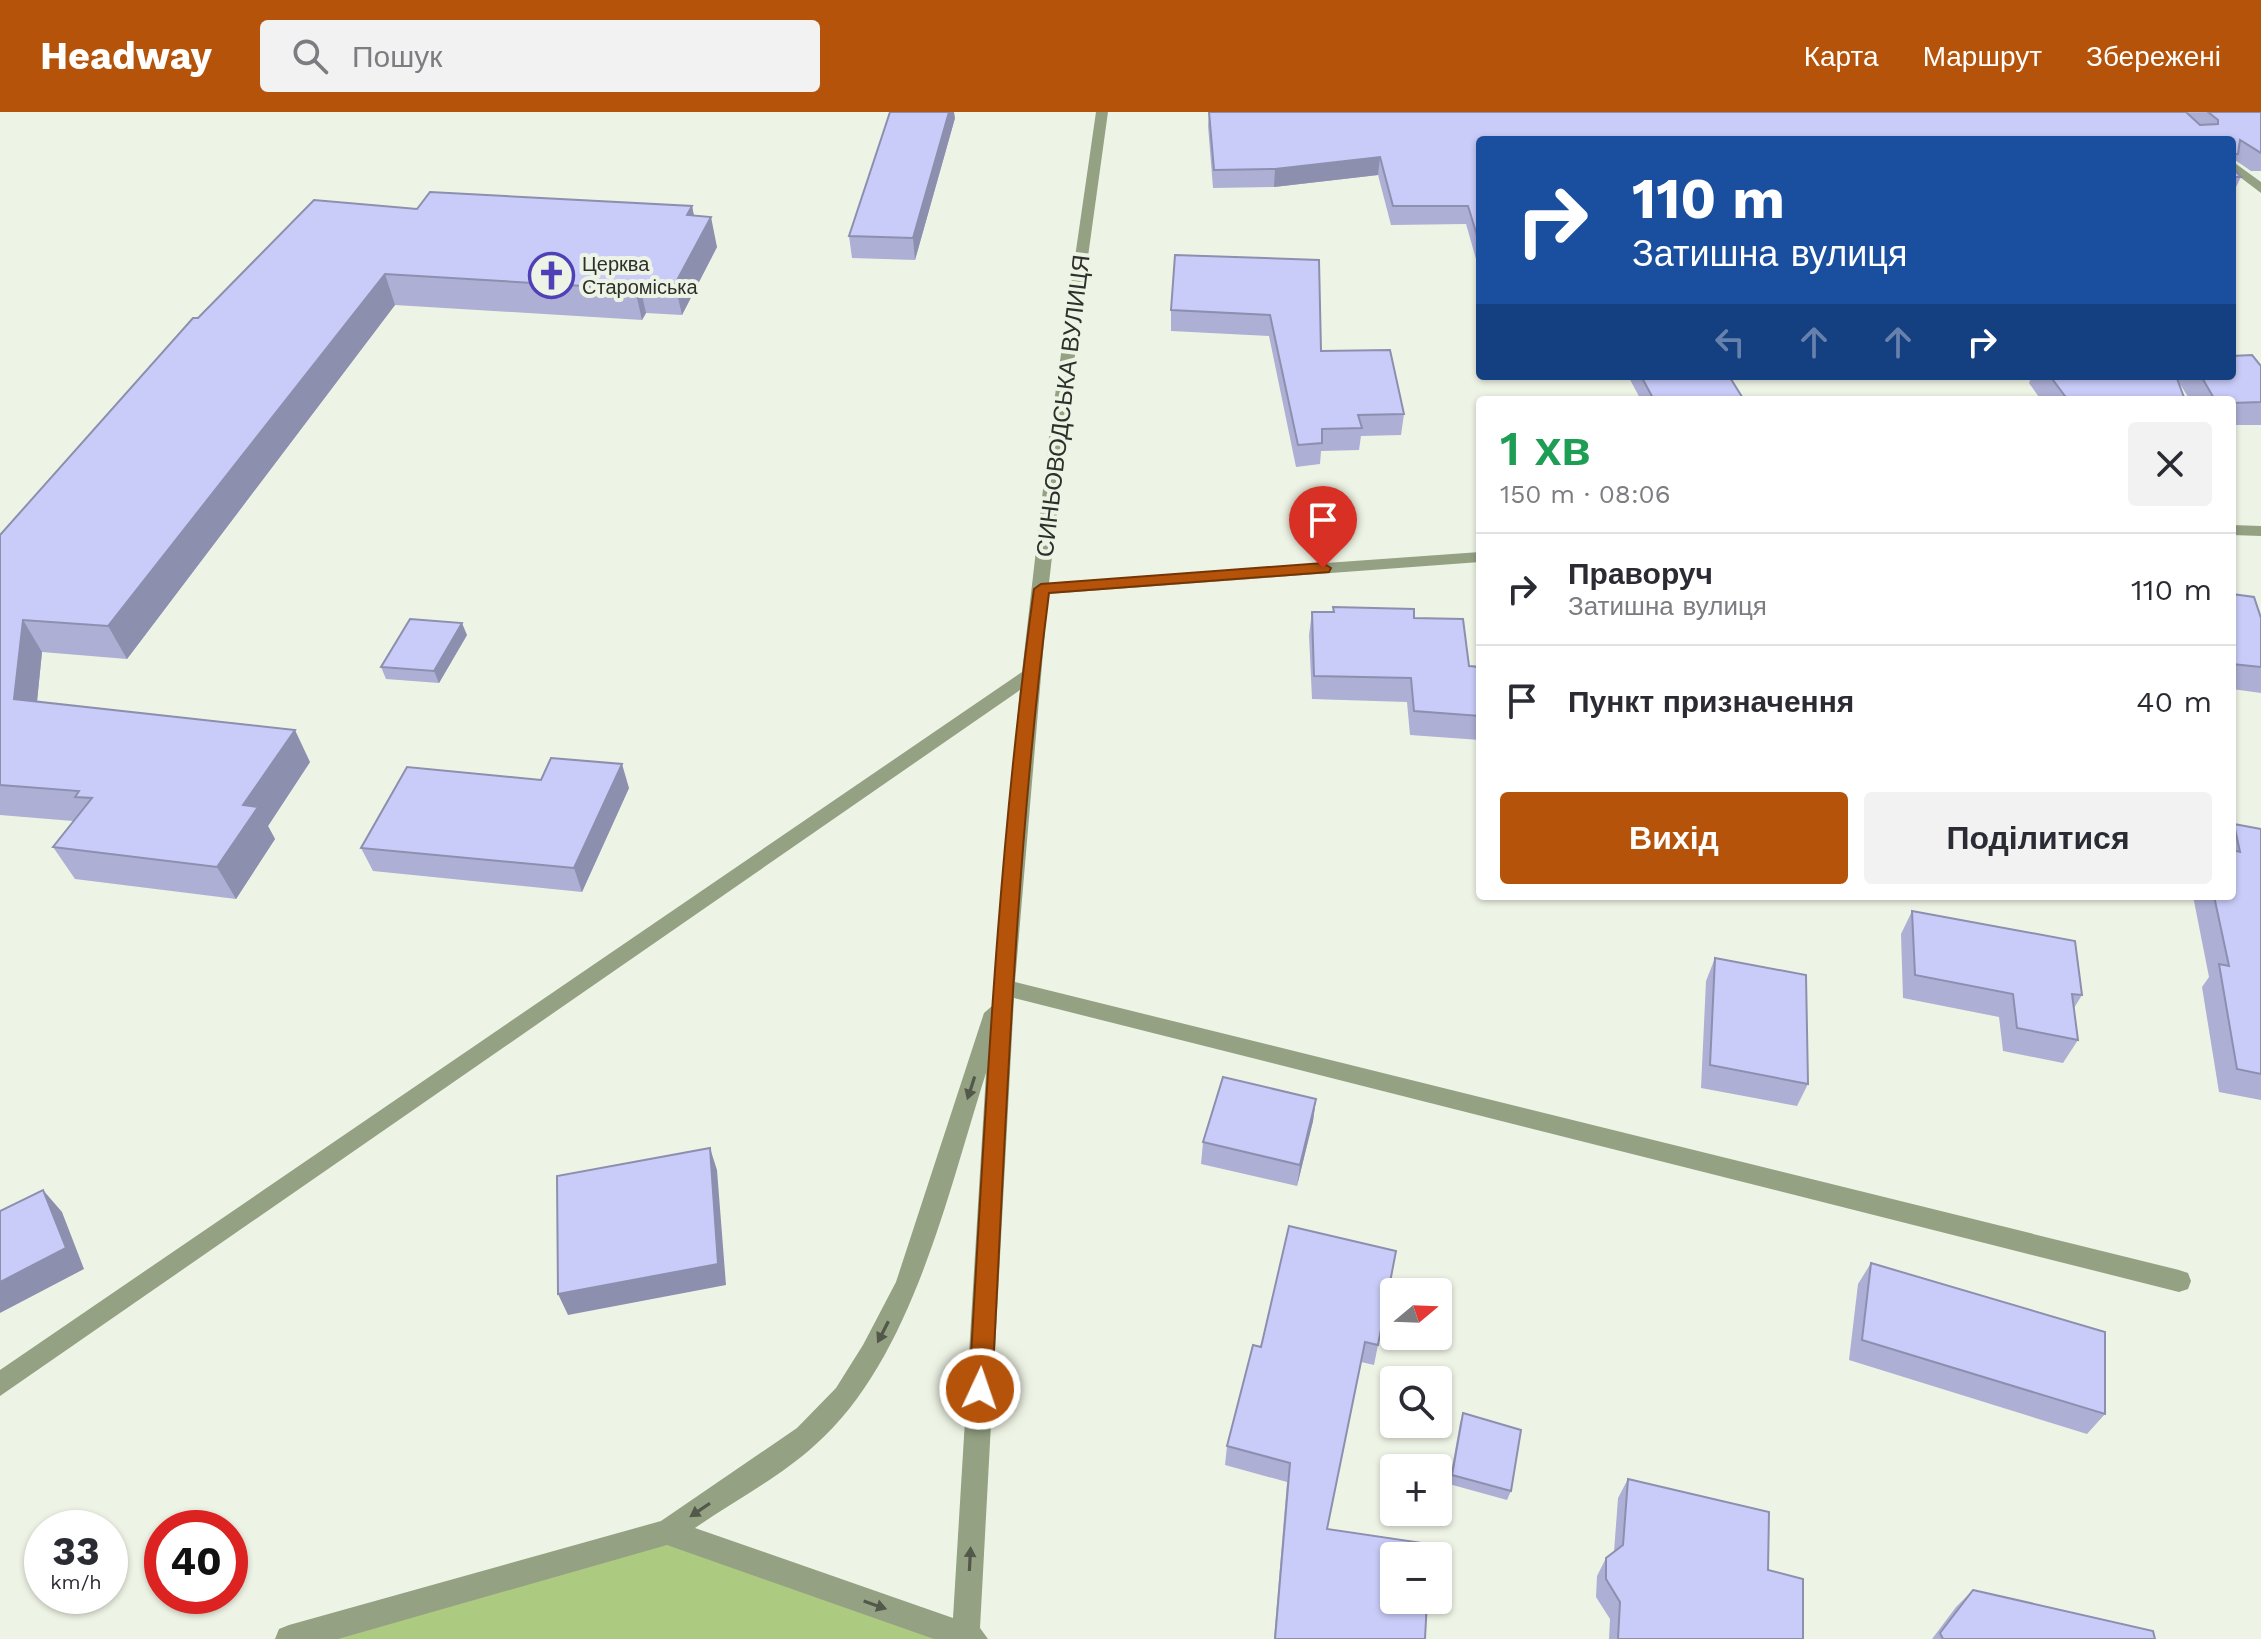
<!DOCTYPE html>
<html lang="uk">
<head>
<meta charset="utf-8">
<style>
  :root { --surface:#fff; --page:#f2f2f3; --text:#2b2b33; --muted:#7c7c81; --line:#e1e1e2; --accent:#b45309 }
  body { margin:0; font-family:"Work Sans",sans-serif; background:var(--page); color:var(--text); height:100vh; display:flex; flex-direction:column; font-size:30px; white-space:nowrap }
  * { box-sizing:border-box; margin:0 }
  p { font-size:26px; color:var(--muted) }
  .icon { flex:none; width:44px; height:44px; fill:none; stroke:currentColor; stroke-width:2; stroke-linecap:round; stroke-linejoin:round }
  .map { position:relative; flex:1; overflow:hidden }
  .details { position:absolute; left:1476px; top:284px; width:760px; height:504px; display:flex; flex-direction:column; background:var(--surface); border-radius:8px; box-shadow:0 2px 6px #0004 }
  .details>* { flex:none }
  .hud { position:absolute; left:1476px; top:24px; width:760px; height:244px; border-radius:8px; box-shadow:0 2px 6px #0004; background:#1a4fa0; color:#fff; overflow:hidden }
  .needle { width:52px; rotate:71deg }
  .tools { position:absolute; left:1380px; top:1166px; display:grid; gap:16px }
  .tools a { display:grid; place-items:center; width:72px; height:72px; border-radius:8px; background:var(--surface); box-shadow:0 2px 6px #0004; font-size:40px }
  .speed { position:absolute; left:24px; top:1398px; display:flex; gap:16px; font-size:40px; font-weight:700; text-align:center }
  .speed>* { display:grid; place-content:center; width:104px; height:104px; border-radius:50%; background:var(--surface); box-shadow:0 2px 6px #0004; line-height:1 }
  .speed small { font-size:20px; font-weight:400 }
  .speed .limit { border:12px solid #d22; background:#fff; color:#111 }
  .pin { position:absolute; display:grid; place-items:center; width:68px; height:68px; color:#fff; margin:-82px -34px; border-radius:50% 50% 50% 0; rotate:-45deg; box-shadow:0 0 8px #0007 }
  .pin .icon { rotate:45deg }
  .me { position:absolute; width:88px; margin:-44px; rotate:3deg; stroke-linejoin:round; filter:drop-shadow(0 0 6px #0008) }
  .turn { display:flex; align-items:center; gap:28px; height:168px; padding:0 24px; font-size:36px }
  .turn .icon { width:104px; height:104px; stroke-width:2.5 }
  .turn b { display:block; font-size:56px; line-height:68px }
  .lanes { display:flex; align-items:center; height:76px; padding:0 24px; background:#0003; justify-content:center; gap:40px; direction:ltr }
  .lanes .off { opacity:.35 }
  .round { display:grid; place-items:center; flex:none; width:84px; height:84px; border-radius:8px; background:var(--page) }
  .overview { display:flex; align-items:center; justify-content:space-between; height:136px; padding:0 24px }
  h1 { font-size:48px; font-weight:600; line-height:60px; color:#1e9e55 }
  .action { display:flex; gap:16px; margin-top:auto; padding:16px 24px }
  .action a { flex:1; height:92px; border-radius:8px; background:var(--accent); color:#fff; font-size:32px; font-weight:600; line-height:92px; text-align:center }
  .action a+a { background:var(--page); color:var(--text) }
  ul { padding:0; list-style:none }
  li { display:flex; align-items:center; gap:24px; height:112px; padding:0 24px; border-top:2px solid var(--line) }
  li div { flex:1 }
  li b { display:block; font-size:30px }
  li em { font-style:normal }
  header { display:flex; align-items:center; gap:48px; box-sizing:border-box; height:112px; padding:0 40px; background:var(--accent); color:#fff }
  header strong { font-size:38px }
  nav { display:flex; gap:44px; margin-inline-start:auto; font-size:28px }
  .search { width:560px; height:72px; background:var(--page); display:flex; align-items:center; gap:20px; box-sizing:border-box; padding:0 28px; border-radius:8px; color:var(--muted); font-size:30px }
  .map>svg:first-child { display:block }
  .forest { fill:#adca81 }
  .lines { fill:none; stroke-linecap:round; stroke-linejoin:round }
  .minor { fill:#94a183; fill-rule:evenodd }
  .wall { fill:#adafd5 }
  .shaded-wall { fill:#8d8fae }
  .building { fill:#c9ccf8; stroke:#8d8fae; stroke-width:2 }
  .oneway { fill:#52584a }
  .route { fill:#b45309; stroke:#753606; stroke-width:2 }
  .labels { text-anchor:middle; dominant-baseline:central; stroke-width:8; stroke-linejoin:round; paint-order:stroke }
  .far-poi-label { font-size:20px; fill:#2e302b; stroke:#eef4e5; text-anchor:start }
  .street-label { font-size:24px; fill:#2e302b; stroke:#eef4e5 }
</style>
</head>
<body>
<header>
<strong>Headway</strong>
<div class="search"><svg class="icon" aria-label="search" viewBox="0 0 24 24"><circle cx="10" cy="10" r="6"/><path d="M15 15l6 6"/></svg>Пошук</div>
<nav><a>Карта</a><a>Маршрут</a><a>Збережені</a></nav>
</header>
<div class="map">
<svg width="2261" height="1527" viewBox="0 0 2261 1527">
  <rect width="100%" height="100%" fill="#eef4e5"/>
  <path class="forest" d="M 667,1420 L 974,1527 L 289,1527 Z"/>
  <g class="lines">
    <path class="minor" d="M 1096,0 L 1108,0 L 1078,217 L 1049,471 L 1480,440 L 1480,450 L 1048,482 L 1015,870 L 2179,1158 L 2188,1161 L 2191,1169 L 2188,1177 L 2179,1180 L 1014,886 L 980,1516 L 988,1527 L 934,1527 L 667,1433 L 338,1527 L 275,1527 L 279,1517 L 289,1513 L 661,1409 L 797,1316 L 836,1276 L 863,1233 L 896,1170 L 984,901 L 992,894 L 1020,578 L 0,1284 L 0,1258 L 1022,560 L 1049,325 ZM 986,961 L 953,1506 L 695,1416 C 734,1389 780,1365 815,1333 C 912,1248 948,1080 986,961 Z
      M 2232,49 L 2261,70 L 2261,81 L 2232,59 Z
      M 2232,413 L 2261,414 L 2261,424 L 2232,423 Z"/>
  </g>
  <path class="wall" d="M 1209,0 L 2261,0 L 2261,59 L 2251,59 L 2235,48 L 2232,54 L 2232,28 L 1480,28 L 1480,161 L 1466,112 L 1391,113 L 1378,63 L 1274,75 L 1213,76 L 1208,14 Z
    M 955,6 L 915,148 L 852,146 L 849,124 Z
    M 2232,55 L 2241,65 L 2232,83 Z
    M 692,94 L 694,104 L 717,135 L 682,203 L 646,201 L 642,208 L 395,193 L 127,547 L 42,540 L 37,590 L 310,650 L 268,714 L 275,727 L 236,787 L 75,767 L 53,735 L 73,709 L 0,703 L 0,423 L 198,206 L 417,97 Z
    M 1319,148 L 1321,239 L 1404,302 L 1401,323 L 1361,324 L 1359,338 L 1321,339 L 1320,352 L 1296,355 L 1269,224 L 1171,219 L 1171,198 Z
    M 2261,254 L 2261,313 L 2232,313 L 2232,288 L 2190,288 L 2178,269 L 2185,288 L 2041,288 L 2029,271 L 2032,264 L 2176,264 L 2177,267 L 2179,264 L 2232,264 Z
    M 1628,264 L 1729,264 L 1744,288 L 1641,288 Z
    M 2232,482 L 2261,506 L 2261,581 L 2232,577 Z
    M 1333,495 L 1414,506 L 1469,554 L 1480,555 L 1480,628 L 1410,623 L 1407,590 L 1312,587 L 1309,523 L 1312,500 L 1333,500 Z
    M 467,523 L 439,571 L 386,567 L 381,555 Z
    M 629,676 L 582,780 L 373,759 L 361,736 Z
    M 2234,712 L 2261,717 L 2261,988 L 2219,980 L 2202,875 L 2209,865 L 2193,784 L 2232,784 L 2232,716 Z
    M 1912,799 L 2082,883 L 2074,896 L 2078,928 L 2063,951 L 2003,939 L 1999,905 L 1903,886 L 1901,822 Z
    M 1715,846 L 1808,972 L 1797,994 L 1701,976 L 1706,869 Z
    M 1316,987 L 1313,1009 L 1297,1074 L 1201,1052 L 1203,1030 Z
    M 1289,1114 L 1378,1233 L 1374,1253 L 1361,1250 L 1327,1417 L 1425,1527 L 1274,1527 L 1287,1370 L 1225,1353 L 1227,1334 L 1261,1235 Z
    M 1871,1151 L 2105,1302 L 2087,1322 L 1849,1248 L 1858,1172 Z
    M 1463,1301 L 1511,1379 L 1507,1388 L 1449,1372 L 1460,1311 Z
    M 1628,1367 L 1768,1458 L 1803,1527 L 1609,1527 L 1610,1507 L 1596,1485 L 1597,1464 L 1606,1446 L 1614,1440 L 1618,1386 Z
    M 1973,1478 L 2155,1527 L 1932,1527 L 1956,1495 Z"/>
  <path class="shaded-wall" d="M 949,0 L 954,0 L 955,6 L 915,148 L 913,126 Z
    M 1380,45 L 1378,63 L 1274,75 L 1275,57 Z
    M 692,94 L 698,124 L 687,103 Z
    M 711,105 L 717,135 L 682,203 L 675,172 Z
    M 385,162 L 395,193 L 127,547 L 108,514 Z
    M 639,170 L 646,201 L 642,208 L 635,177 Z
    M 23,508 L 42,540 L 34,619 L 14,587 Z
    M 462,511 L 467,523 L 439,571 L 434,559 Z
    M 295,618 L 310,650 L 268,714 L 275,727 L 236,787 L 217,755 L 243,693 Z
    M 622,652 L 629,676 L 582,780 L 574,756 Z
    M 1316,987 L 1313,1009 L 1297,1074 L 1300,1053 Z
    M 710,1036 L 717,1058 L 726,1173 L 568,1203 L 558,1182 Z
    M 43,1078 L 62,1100 L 84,1157 L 0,1201 L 0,1170 Z"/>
  <path class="building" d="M 890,0 L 949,0 L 913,126 L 849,124 Z
    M 1209,0 L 2186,0 L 2200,13 L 2218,12 L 2218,8 L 2208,0 L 2261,0 L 2261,41 L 2240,28 L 2238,42 L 2232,42 L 2232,28 L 1480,28 L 1480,133 L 1468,94 L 1393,94 L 1380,45 L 1275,57 L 1214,58 Z
    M 2232,55 L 2241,65 L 2232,65 Z
    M 430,80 L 692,94 L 687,103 L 711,105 L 675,172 L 639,170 L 635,177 L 385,162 L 108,514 L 23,508 L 14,587 L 295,618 L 243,693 L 258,695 L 217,755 L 53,735 L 92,686 L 75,685 L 79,679 L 0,673 L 0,423 L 193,206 L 198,206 L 314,88 L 417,97 Z
    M 1175,143 L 1319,148 L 1321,239 L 1390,238 L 1404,302 L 1358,303 L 1362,316 L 1322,317 L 1322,331 L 1298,333 L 1270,203 L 1171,198 Z
    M 2252,243 L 2261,254 L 2261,290 L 2232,291 L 2232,288 L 2215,288 L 2201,264 L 2232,264 L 2232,244 Z
    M 1641,264 L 1729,264 L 1744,288 L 1654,288 Z
    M 2050,264 L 2176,264 L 2185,288 L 2068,288 Z
    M 2232,482 L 2254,485 L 2261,506 L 2261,555 L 2232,552 Z
    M 1333,495 L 1414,497 L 1414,506 L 1463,507 L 1469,554 L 1480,555 L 1480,604 L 1414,599 L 1411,566 L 1314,564 L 1312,500 L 1334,500 Z
    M 410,507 L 462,511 L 434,559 L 381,555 Z
    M 551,646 L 622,652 L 574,756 L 361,736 L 407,655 L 541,668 Z
    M 2234,712 L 2261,717 L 2261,962 L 2237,957 L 2219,852 L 2229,854 L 2214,784 L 2232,784 L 2232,738 L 2240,740 Z
    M 1912,799 L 2075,829 L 2082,883 L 2072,882 L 2078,928 L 2017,916 L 2013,882 L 1915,863 Z
    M 1715,846 L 1806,863 L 1808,972 L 1710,953 Z
    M 1223,965 L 1316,987 L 1300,1053 L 1203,1030 Z
    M 710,1036 L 718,1152 L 558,1182 L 557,1064 Z
    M 43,1078 L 66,1136 L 0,1170 L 0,1099 Z
    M 1289,1114 L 1396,1139 L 1378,1233 L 1365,1230 L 1327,1417 L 1429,1432 L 1428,1444 L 1394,1444 L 1394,1488 L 1427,1488 L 1425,1527 L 1275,1527 L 1290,1351 L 1227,1334 L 1253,1233 L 1261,1235 Z
    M 1871,1151 L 2105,1220 L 2105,1302 L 1862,1228 Z
    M 1463,1301 L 1521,1318 L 1511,1379 L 1452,1363 Z
    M 1628,1367 L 1769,1400 L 1768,1458 L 1803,1467 L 1803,1527 L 1618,1527 L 1620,1490 L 1606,1467 L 1606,1446 L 1623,1433 Z
    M 1973,1478 L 2153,1519 L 2155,1527 L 1943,1527 L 1940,1521 Z"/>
  <defs><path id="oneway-solid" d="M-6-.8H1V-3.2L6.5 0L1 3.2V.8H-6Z" transform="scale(2)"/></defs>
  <g class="oneway">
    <use href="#oneway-solid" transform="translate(971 976) rotate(108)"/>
    <use href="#oneway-solid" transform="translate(883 1220) rotate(117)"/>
    <use href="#oneway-solid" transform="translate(700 1398) rotate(146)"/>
    <use href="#oneway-solid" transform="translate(970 1447) rotate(-87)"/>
    <use href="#oneway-solid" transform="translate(875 1493) rotate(19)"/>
  </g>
  <path class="route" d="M 1323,451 L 1331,456 L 1329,460 L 1049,481 C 1015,745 1006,1012 992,1277 L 988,1285 L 980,1288 L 972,1285 L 969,1277 C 985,1010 997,742 1034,477 L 1041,472 Z"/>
  <defs>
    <symbol id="church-ring" viewBox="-11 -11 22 22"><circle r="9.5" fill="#eef4e5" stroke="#5040b8" stroke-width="1.5"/><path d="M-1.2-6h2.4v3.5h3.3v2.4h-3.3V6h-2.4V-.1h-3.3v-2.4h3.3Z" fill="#5040b8"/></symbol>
  </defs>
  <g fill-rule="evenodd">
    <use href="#church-ring" x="526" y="138" width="51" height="51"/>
  </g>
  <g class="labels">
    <g class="far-poi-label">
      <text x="582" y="152">Церква<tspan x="582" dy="23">Староміська</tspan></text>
    </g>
    <g class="street-label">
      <text transform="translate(1063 294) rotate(-83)">СИНЬОВОДСЬКА ВУЛИЦЯ</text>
    </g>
  </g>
</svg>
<div class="tools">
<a><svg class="needle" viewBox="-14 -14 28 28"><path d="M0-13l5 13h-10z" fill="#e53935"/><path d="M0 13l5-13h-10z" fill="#7c7c81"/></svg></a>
<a><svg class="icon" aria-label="search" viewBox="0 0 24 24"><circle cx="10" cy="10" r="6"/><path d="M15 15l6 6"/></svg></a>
<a>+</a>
<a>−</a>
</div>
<div class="speed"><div>33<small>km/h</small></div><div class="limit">40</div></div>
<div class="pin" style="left:1323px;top:456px;background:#d93025"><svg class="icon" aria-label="arrive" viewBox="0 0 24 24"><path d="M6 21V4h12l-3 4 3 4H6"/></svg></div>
<svg class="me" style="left:980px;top:1277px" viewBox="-20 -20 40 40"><circle r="17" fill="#b45309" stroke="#fff" stroke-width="3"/><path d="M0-11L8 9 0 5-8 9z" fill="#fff"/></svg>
<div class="hud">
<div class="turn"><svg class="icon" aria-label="right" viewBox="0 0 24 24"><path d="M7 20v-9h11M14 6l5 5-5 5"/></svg><div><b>110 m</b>Затишна вулиця</div></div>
<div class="lanes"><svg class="icon off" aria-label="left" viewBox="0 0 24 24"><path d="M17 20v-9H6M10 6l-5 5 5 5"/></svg><svg class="icon off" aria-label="ahead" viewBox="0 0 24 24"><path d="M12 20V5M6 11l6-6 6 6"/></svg><svg class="icon off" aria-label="ahead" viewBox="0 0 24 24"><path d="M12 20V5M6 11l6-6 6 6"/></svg><svg class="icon" aria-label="right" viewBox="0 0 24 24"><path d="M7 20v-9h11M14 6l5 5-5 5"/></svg></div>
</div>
<section class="details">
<div class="overview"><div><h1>1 хв</h1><p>150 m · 08:06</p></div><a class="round"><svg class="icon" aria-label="close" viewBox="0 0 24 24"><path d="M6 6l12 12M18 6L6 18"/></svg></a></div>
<ul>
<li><svg class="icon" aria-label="right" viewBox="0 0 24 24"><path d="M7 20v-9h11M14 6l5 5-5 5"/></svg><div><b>Праворуч</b><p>Затишна вулиця</p></div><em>110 m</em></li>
<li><svg class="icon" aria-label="arrive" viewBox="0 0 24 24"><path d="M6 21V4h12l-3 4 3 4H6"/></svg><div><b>Пункт призначення</b></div><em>40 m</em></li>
</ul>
<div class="action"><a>Вихід</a><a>Поділитися</a></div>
</section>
</div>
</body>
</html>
